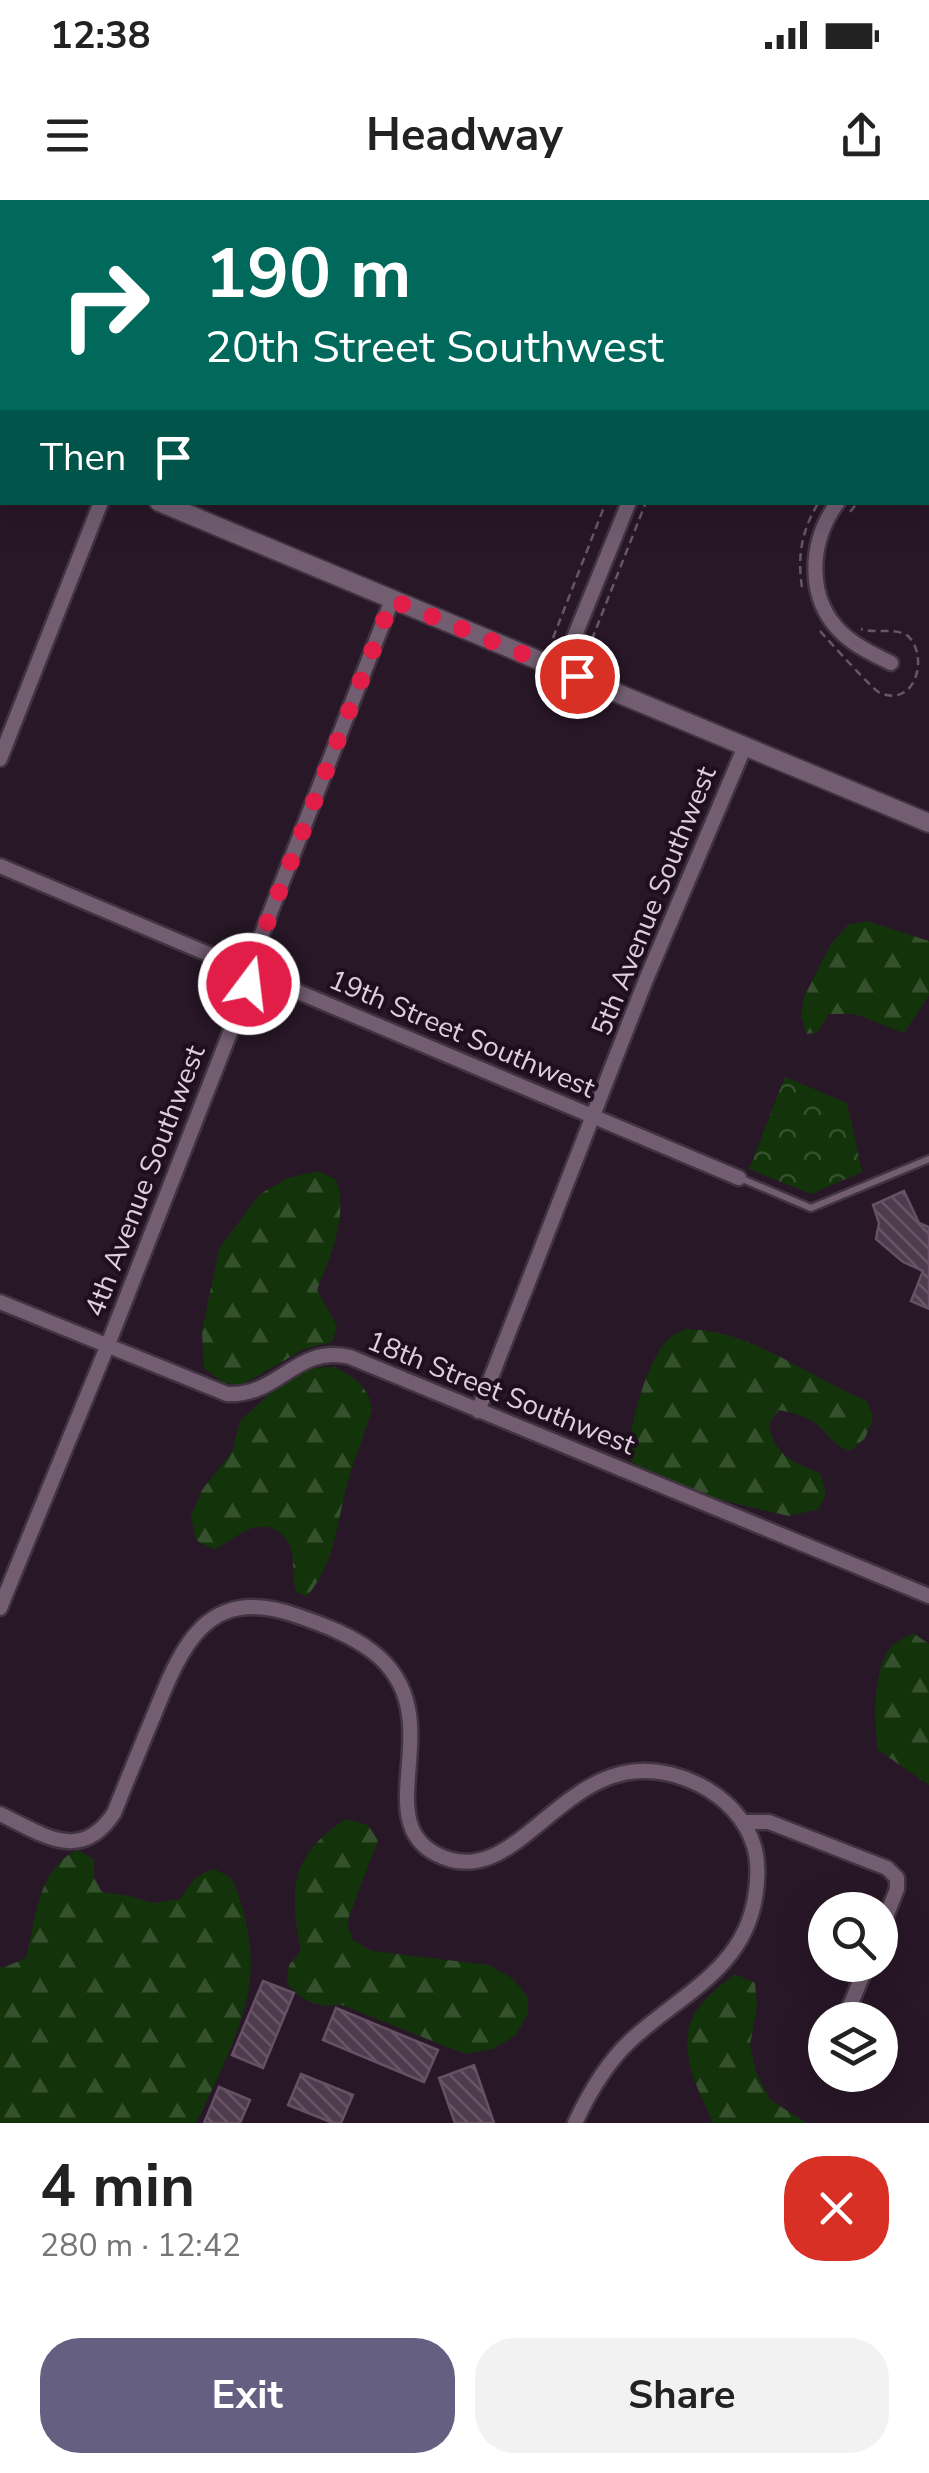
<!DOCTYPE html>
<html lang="en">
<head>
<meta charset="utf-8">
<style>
  :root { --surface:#fff; --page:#f2f2f2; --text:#222; --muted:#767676; --accent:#656082 }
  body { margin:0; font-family:"Nunito Sans",sans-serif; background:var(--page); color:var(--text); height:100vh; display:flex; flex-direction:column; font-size:38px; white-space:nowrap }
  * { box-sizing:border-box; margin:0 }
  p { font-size:32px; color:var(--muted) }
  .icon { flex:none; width:55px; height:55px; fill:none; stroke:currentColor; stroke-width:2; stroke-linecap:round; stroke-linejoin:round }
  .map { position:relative; height:1923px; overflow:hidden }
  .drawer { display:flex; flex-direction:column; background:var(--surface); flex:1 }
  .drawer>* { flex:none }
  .guide { position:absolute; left:0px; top:0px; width:930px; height:305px; box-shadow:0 10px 40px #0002; background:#00695c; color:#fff; overflow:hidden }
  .controls { position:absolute; left:808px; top:1692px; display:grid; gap:20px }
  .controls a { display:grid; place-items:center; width:90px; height:90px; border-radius:50%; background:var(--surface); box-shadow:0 10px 40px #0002; font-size:50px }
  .pin { position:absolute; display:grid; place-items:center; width:85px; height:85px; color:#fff; margin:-42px; border:5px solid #fff; border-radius:50%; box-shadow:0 2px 10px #0007 }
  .me { position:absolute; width:110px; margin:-55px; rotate:15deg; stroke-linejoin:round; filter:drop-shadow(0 0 8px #0008) }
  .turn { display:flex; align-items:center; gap:35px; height:210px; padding:0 40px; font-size:45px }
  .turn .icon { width:130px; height:130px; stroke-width:2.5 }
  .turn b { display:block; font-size:70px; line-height:85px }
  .then { display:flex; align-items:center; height:95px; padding:0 40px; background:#0003; gap:20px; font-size:38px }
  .round { display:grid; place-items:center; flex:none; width:105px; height:105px; border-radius:40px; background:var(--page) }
  .head { display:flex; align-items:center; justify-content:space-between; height:170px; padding:0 40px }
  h1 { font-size:60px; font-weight:700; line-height:75px }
  .button { display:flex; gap:20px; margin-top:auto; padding:20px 40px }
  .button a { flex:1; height:115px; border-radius:40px; background:var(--accent); color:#fff; font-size:40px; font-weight:700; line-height:115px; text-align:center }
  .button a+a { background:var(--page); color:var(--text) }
  .status { display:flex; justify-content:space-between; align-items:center; height:70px; padding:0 50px; background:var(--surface); direction:ltr }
  .status svg { height:28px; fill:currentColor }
  header { display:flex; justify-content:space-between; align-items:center; height:130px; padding:0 40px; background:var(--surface); font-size:45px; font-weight:700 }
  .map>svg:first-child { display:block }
  .forest { fill:url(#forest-firs) }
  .park { fill:url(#park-crowns) }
  .building { fill:url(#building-back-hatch); stroke:#665164; stroke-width:2.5 }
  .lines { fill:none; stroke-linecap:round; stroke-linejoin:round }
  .service-casing { stroke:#413440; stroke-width:11 }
  .minor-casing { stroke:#413440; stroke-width:19 }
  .tertiary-casing { stroke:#413440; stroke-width:22 }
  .path { stroke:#665765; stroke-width:2.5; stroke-dasharray:8 5; stroke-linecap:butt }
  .service { stroke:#725d71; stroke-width:6 }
  .minor { stroke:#725d71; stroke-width:14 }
  .tertiary { stroke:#725d71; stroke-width:18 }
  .route { stroke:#e11d48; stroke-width:18; stroke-dasharray:0 32.4 }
  .labels { text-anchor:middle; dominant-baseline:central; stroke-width:8; stroke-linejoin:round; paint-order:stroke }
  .street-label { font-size:28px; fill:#dbcfda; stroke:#1f0e1e }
</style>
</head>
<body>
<div class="status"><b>12:38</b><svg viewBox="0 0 49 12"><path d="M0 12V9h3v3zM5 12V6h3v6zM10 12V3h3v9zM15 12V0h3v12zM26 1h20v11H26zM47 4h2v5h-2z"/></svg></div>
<header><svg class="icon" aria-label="menu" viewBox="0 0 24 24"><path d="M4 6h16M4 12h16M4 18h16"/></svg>Headway<svg class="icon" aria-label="share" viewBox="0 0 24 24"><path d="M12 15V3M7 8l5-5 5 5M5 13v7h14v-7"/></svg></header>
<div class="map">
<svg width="929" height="1923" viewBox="0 0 929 1923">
  <defs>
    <pattern id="forest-firs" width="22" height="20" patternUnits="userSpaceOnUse" patternTransform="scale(2.5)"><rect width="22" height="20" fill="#13340a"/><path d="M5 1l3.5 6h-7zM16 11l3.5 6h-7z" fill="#35502d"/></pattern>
    <pattern id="park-crowns" width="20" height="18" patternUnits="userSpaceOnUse" patternTransform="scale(2.5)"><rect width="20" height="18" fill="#13340a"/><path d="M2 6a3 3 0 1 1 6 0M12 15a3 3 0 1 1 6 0" fill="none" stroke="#35502d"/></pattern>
    <pattern id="building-back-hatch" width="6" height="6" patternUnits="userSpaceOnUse" patternTransform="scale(2.5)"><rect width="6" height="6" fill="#4f3b4d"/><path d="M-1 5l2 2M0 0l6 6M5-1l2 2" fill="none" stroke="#685666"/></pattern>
  </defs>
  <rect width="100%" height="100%" fill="#281727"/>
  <path class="forest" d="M 867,721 L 929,741 L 929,795 L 904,833 L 855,814 L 829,814 L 818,832 L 807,834 L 801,817 L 804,797 L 831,744 L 848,725 Z
    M 318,971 L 336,980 C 349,1016 330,1056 317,1090 L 337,1126 L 332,1142 L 304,1149 L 242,1185 L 223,1183 L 204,1168 L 202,1131 L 219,1049 L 260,994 L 288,978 Z
    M 686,1129 C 754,1130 806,1177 867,1201 L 873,1218 L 865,1238 L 851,1251 C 834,1246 831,1237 818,1225 C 807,1216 793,1213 779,1210 L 769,1223 C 772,1254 794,1263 820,1273 L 826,1293 L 819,1309 L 789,1316 L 725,1301 L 692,1292 L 645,1272 L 629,1259 C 628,1231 647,1155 671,1137 C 675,1133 681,1132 686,1129 Z
    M 335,1167 C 355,1178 368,1186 372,1209 C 364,1235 354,1260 347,1285 C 336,1325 335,1364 307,1396 L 296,1392 C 292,1378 294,1365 292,1351 C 291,1344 285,1336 279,1332 C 256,1316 234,1339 214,1350 L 196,1340 L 191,1316 L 202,1290 L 232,1252 L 240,1221 L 280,1184 L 311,1168 Z
    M 913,1433 L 929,1444 L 929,1585 L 878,1550 C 874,1522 872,1470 892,1446 C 896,1441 907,1437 913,1433 Z
    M 346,1619 L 368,1625 L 378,1640 L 347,1722 L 353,1740 L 372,1751 L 489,1765 L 513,1779 L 528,1797 L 528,1814 L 516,1835 L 493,1849 L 465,1854 L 342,1805 C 316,1807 304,1803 287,1783 L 289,1765 L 301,1751 C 289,1690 290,1655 346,1619 Z
    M 77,1650 L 94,1659 L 94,1678 L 102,1692 L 129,1696 L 153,1703 L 180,1699 L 196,1677 L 213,1669 L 231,1677 C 246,1710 256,1755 248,1792 C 239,1836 216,1882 196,1923 L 0,1923 L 0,1766 L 3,1768 L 26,1758 C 36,1720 37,1669 77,1650 Z
    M 735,1774 L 755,1783 L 757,1807 L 750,1845 L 756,1872 L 770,1900 L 807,1923 L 712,1923 C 708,1908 699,1894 694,1879 C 677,1827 693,1805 735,1774 Z"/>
  <path class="park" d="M 785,877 L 847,903 L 862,972 L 811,994 L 749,969 Z"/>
  <path class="building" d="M 904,991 L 919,1023 L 929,1027 L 929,1109 L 911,1101 L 923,1071 L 903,1062 L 876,1039 L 879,1023 L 873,1005 Z
    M 263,1781 L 294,1793 L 263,1868 L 232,1855 Z
    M 336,1808 L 438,1850 L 424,1882 L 323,1840 Z
    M 474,1865 L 494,1923 L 455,1923 L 439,1878 Z
    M 301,1874 L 353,1895 L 341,1923 L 333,1923 L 288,1905 Z
    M 219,1887 L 250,1900 L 240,1923 L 204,1923 Z"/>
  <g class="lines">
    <defs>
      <path id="service" d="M 740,978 L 811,1008 L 929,959"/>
      <path id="minor" d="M 203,0 L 209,2
        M 750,2 L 751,0
        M 928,53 L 929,53
        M 928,83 L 929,83
        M 928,172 L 929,165
        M 838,302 C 809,341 805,399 843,434 C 857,447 875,455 891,463
        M 561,470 L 629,302
        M 0,559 L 101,302
        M 0,666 L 739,978
        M 0,1102 L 227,1194 C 279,1197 296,1144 350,1157 L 929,1396
        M 478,1211 L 645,782 L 745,546
        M 0,1408 L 107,1147 L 249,784 L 251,762 L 392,400
        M 0,1614 C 42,1634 81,1664 114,1613 C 127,1581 140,1548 154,1515 C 182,1445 207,1383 298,1416 C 324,1425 351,1435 373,1452 C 454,1515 367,1618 436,1654 C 526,1701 569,1520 700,1585 C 725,1598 746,1619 754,1646 C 759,1663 758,1681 755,1698 C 743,1771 677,1796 629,1842 C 605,1865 589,1893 575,1923
        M 744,1622 L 769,1622 L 887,1668 L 897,1678 L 897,1689 L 880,1732
        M 844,1820 L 867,1765"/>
      <path id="tertiary" d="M 0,236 L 2,237
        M 159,302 L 929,623"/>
    </defs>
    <use href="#service" class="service-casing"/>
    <use href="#minor" class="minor-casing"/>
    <use href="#tertiary" class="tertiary-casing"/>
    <path class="path" d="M 928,217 L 929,214
      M 850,312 L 858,302
      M 802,387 C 797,356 802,329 819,302
      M 820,431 C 827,439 874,491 880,493 C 916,508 929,456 908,436 C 894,427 877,434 861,429
      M 553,438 L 606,302
      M 587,452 L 646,302"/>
    <use href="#service" class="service"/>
    <use href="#minor" class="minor"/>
    <use href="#tertiary" class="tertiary"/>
  </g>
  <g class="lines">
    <path class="route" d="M 249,784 L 252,762 L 392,400 L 577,476"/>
  </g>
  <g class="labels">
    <g class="street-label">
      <text transform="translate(654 701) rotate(-68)">5th Avenue Southwest</text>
      <text transform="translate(462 834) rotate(23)">19th Street Southwest</text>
      <text transform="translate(145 981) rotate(-69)">4th Avenue Southwest</text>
      <text transform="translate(501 1193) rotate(22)">18th Street Southwest</text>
    </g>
  </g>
</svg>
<div class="controls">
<a><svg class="icon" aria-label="search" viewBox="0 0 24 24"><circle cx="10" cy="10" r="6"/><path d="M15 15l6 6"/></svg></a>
<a><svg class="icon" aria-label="layers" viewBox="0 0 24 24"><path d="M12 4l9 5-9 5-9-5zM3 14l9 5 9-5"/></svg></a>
</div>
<div class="pin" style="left:577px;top:476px;background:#d93025"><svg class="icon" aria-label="arrive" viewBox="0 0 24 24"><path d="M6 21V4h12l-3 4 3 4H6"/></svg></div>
<svg class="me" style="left:249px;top:784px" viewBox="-20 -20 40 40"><circle r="17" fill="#e11d48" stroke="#fff" stroke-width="3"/><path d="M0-11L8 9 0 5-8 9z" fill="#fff"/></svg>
<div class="guide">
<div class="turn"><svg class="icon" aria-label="right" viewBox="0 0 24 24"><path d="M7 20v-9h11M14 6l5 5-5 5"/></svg><div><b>190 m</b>20th Street Southwest</div></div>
<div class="then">Then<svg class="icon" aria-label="arrive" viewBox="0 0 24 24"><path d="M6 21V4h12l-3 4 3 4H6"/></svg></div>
</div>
</div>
<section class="drawer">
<div class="head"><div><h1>4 min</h1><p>280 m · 12:42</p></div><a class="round" style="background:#d93025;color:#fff"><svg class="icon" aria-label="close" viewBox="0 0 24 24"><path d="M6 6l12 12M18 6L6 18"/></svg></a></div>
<div class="button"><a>Exit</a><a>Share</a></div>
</section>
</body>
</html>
